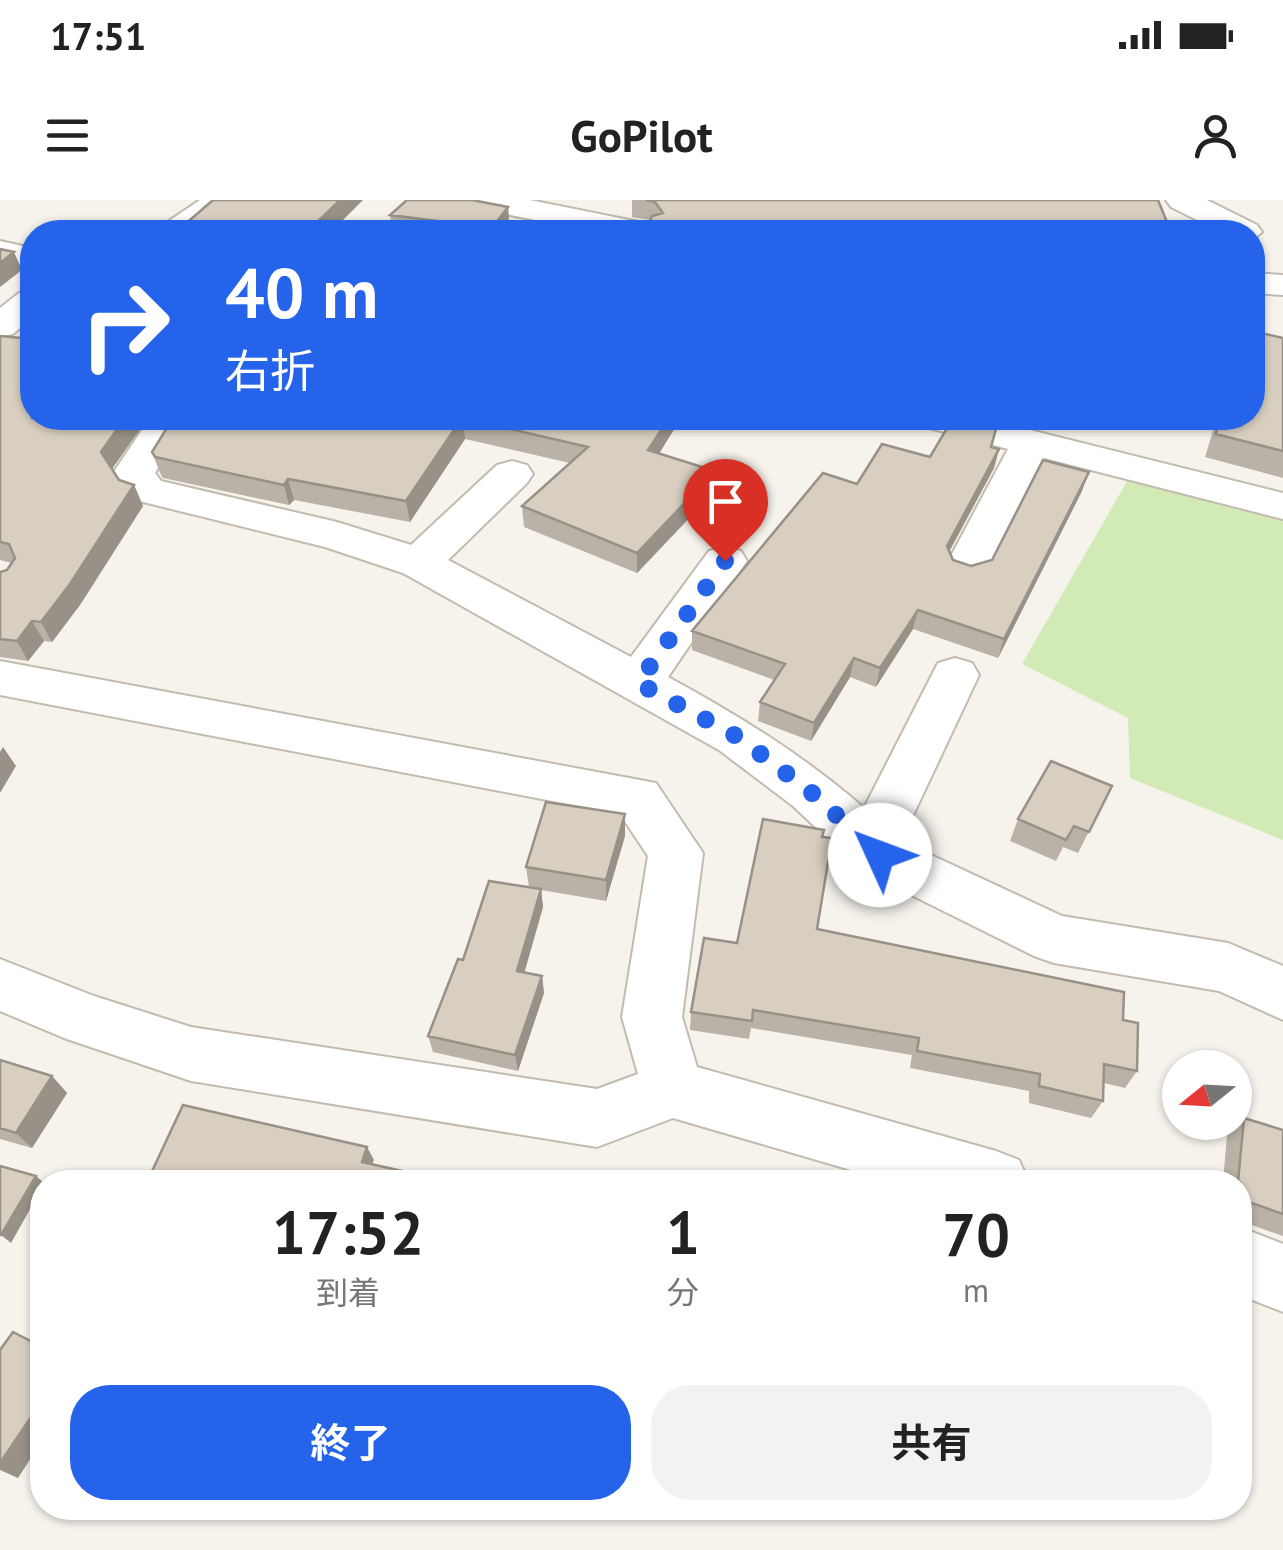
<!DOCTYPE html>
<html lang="ja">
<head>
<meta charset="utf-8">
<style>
  :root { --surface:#fff; --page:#f2f2f2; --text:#222; --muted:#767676; --accent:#2563eb }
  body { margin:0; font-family:"PT Sans","Noto Sans JP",sans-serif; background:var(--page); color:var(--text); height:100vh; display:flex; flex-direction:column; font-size:38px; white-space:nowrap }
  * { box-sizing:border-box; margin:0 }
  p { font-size:32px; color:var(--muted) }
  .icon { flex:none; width:55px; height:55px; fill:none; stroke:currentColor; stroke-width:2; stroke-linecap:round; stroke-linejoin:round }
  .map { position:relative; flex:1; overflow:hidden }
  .side { position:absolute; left:30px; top:970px; width:1222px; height:350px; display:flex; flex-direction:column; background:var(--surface); border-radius:40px; box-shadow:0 2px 8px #0004 }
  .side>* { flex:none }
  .hud { position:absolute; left:20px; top:20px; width:1245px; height:210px; border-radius:40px; box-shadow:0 2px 8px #0004; background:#2563eb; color:#fff; overflow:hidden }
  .needle { width:65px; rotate:252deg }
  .fabs { position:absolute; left:1162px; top:850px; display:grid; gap:20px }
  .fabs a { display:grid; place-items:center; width:90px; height:90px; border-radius:50%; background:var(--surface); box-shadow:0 2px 8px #0004; font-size:50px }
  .pin { position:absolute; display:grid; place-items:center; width:85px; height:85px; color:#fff; margin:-102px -42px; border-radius:50% 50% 50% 0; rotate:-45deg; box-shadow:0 0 10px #0007 }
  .pin .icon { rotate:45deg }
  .me { position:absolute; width:110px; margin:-55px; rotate:313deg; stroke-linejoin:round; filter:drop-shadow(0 0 8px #0008) }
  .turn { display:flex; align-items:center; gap:35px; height:210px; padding:0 40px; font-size:45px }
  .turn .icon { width:130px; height:130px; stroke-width:2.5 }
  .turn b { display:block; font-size:70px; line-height:85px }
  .eta { display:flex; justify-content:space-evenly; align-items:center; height:170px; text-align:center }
  .eta b { font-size:60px; font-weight:700; line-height:70px }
  .primary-button { display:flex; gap:20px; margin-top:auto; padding:20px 40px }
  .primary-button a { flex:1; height:115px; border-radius:40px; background:var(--accent); color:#fff; font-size:40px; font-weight:700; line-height:115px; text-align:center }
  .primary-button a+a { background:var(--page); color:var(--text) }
  .status { display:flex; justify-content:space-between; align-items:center; height:70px; padding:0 50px; background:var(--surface); direction:ltr }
  .status svg { height:28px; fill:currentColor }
  header { display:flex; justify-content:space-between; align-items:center; height:130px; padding:0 40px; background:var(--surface); font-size:45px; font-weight:700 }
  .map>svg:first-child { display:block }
  .green { fill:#d2eab5 }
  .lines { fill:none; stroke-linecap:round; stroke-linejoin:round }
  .minor-casing { stroke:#c2bbae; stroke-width:4 }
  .minor { fill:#fff; fill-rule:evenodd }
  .wall { fill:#bab2a6 }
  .shaded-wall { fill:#979187 }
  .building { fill:#d8cfc1; stroke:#979187; stroke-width:2.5 }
  .route { stroke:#2563eb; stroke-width:18; stroke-dasharray:0 32.4 }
</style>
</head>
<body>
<div class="status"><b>17:51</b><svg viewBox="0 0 49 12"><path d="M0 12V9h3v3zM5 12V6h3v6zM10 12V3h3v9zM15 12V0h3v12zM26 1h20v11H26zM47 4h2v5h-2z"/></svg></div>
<header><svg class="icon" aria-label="menu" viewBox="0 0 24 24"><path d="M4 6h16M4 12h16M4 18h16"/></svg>GoPilot<svg class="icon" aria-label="person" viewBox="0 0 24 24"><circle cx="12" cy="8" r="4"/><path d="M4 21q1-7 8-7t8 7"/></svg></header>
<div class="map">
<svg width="1283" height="1350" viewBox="0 0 1283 1350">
  <rect width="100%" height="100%" fill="#f6f3ec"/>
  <path class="green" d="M 1129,278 L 1283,318 L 1283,640 L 1130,578 L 1128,518 L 1022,464 Z"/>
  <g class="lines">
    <defs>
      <path id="minor" d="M 200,0 L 237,0 L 196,32 L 159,32 L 163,25 Z
        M 465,0 L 530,0 L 654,25 L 659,32 L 595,32 L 470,7 Z
        M 1166,0 L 1207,0 L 1257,25 L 1262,32 L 1252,40 L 1252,32 L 1221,32 L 1171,7 Z
        M 0,41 L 32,48 L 32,68 L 0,61 Z
        M 1252,73 L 1283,75 L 1283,95 L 1252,93 Z
        M 32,90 L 32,118 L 13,134 L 0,137 L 0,108 L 19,93 Z
        M 150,218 L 189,218 L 155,273 L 161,281 L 337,322 L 411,345 L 497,265 L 512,261 L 527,265 L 533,274 L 527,283 L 448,360 L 631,457 L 709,351 L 725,347 L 741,351 L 747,361 L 668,477 C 738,515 803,555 864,608 L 938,463 L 955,458 L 972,463 L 979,475 L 901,641 L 1062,716 L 1228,743 L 1283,766 L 1283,820 L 1219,791 L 1054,763 L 1034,756 L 861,670 L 793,606 L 719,550 L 403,373 L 325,347 L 131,299 L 113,273 Z
        M 917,218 L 982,218 L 1283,293 L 1283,319 L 1044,258 L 983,377 L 967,382 L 951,377 L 945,367 L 1008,249 L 922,226 Z
        M 0,461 L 656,583 L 703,653 L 682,817 L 697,867 L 996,951 L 1019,960 L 1029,982 L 892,982 L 673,918 L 597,947 L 191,881 L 64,838 L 0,811 L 0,759 L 94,796 L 191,827 L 597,889 L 638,874 L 622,817 L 648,656 L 620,614 L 0,495 Z
        M 1240,1027 L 1283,1044 L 1283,1112 L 1240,1095 Z"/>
    </defs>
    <use href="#minor" class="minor-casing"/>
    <use href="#minor" class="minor"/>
  </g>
  <path class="wall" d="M 632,0 L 1158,0 L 650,20 L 632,17 Z
    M 508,7 L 509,19 L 498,32 L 438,32 L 392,27 L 390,15 Z
    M 0,136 L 32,218 L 148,218 L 112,269 L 119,280 L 134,285 L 143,306 L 80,405 L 52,442 L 44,441 L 28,461 L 0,457 L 0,372 L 7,370 L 12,363 L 0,360 Z
    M 1283,138 L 1283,278 L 1205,257 L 1217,218 L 1252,218 Z
    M 173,218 L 681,218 L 659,254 L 715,271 L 714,292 L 637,373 L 524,327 L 522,306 L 570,263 L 465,239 L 410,322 L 294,300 L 289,305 L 163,278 L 160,273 L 152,252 Z
    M 991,247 L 999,249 L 994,268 L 949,351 L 953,360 L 971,366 L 992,360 L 1082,291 L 998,458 L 913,429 L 876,487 L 850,477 L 811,541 L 758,521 L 760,502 L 774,480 L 692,450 L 692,431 L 857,284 Z
    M 1112,586 L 1078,653 L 1063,647 L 1056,661 L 1010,641 L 1018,619 Z
    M 625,614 L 625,636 L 606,701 L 541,690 L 543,707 L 524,772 L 542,776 L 544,793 L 518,871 L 433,852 L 428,836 L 463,760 L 529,687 L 526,667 Z
    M 822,637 L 817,729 L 1123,820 L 1137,871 L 1125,888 L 1104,883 L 1103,901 L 1091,918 L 1029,903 L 1029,891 L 910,868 L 912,855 L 751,828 L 749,839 L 690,830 L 691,812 L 737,743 Z
    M 0,860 L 52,876 L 67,893 L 32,948 L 0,939 Z
    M 1244,918 L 1283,930 L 1283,1036 L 1240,1021 L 1240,982 L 1223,982 L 1227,935 Z"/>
  <path class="shaded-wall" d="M 340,0 L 363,0 L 331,32 L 307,32 Z
    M 508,7 L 509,19 L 498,32 L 492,32 L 492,28 Z
    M 14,52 L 22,70 L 0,87 L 0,63 Z
    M 125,218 L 148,218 L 109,273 L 101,252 Z
    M 462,218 L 465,239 L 410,322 L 406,301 Z
    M 669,218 L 681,218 L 648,271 L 648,250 Z
    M 999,249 L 994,268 L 942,365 L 947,346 Z
    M 715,271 L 714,292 L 637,373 L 637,353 Z
    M 1089,272 L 1082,291 L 998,458 L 1004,439 Z
    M 288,279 L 294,300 L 289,305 L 284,285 Z
    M 134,285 L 143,306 L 80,405 L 52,442 L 41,422 Z
    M 918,410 L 913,429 L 876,487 L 880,468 Z
    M 32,421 L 44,441 L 28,461 L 17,441 Z
    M 854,458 L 850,477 L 811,541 L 814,523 Z
    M 3,547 L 16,566 L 0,593 L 0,552 Z
    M 625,614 L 625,636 L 606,701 L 606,680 Z
    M 541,689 L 543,707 L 520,788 L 517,771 Z
    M 542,776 L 544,793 L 518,871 L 515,855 Z
    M 52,876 L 67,893 L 32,948 L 16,933 Z
    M 367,947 L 374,960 L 368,975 L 362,962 Z
    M 36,976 L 43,982 L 42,988 L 11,1043 L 1,1035 Z
    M 42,1201 L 42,1241 L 18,1278 L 0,1270 L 0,1263 Z"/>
  <path class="building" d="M 213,0 L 340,0 L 307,32 L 176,32 Z
    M 407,0 L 472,0 L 508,7 L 492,28 L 390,15 Z
    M 646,0 L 1158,0 L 1171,32 L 646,32 L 652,16 L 663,13 L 655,2 Z
    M 0,49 L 14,52 L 0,63 Z
    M 1252,131 L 1283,138 L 1283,251 L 1216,234 L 1220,218 L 1252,218 Z
    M 0,136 L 32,139 L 32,218 L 125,218 L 101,252 L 119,280 L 134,285 L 70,384 L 41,422 L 32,421 L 17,441 L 0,439 L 0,372 L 7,370 L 15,358 L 9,344 L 0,342 Z
    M 173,218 L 669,218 L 648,250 L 715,271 L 637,353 L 522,306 L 588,247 L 462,218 L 406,301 L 288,279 L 284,285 L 155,257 L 152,252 Z
    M 953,218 L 996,229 L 991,247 L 999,249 L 947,346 L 953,360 L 971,366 L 992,360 L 1043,260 L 1089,272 L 1004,439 L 918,410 L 880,468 L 854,458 L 814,523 L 760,502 L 785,464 L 692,431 L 823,273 L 857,284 L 882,244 L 930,257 Z
    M 1051,561 L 1112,586 L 1089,632 L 1074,626 L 1066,640 L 1018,619 Z
    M 546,602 L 625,614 L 606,680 L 526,667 Z
    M 763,619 L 824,630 L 822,637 L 832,638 L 817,729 L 1124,792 L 1123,820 L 1138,823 L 1137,871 L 1104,864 L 1103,901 L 1039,886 L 1040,874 L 917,851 L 919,838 L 753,810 L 752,821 L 691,812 L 704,738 L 737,743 Z
    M 489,681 L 541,689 L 517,771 L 542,776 L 515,855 L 428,836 L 458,759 L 463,760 Z
    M 0,860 L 52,876 L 16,933 L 0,928 Z
    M 183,905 L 367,947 L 362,962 L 451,982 L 147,982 Z
    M 1244,918 L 1283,930 L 1283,1014 L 1240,999 L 1240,982 L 1238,982 Z
    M 0,966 L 36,976 L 1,1035 L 0,1035 Z
    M 13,1132 L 42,1147 L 42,1201 L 0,1263 L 0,1150 Z"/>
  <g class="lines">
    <path class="route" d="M 725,361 L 638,483 L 738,537 L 811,592 L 880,655"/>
  </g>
</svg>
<div class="fabs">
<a><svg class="needle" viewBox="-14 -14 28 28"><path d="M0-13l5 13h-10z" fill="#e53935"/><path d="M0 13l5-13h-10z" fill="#767676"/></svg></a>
</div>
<div class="pin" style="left:725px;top:361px;background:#d93025"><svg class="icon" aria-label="arrive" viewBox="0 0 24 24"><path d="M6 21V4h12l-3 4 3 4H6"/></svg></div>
<svg class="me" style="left:880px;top:655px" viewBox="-20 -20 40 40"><circle r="19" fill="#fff"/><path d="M0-13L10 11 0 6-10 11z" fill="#2563eb"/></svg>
<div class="hud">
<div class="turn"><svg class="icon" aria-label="right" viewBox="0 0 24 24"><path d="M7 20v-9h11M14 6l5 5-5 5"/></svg><div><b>40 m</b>右折</div></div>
</div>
<section class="side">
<div class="eta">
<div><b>17:52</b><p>到着</p></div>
<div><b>1</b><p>分</p></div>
<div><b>70</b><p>m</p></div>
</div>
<div class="primary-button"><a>終了</a><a>共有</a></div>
</section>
</div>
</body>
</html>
